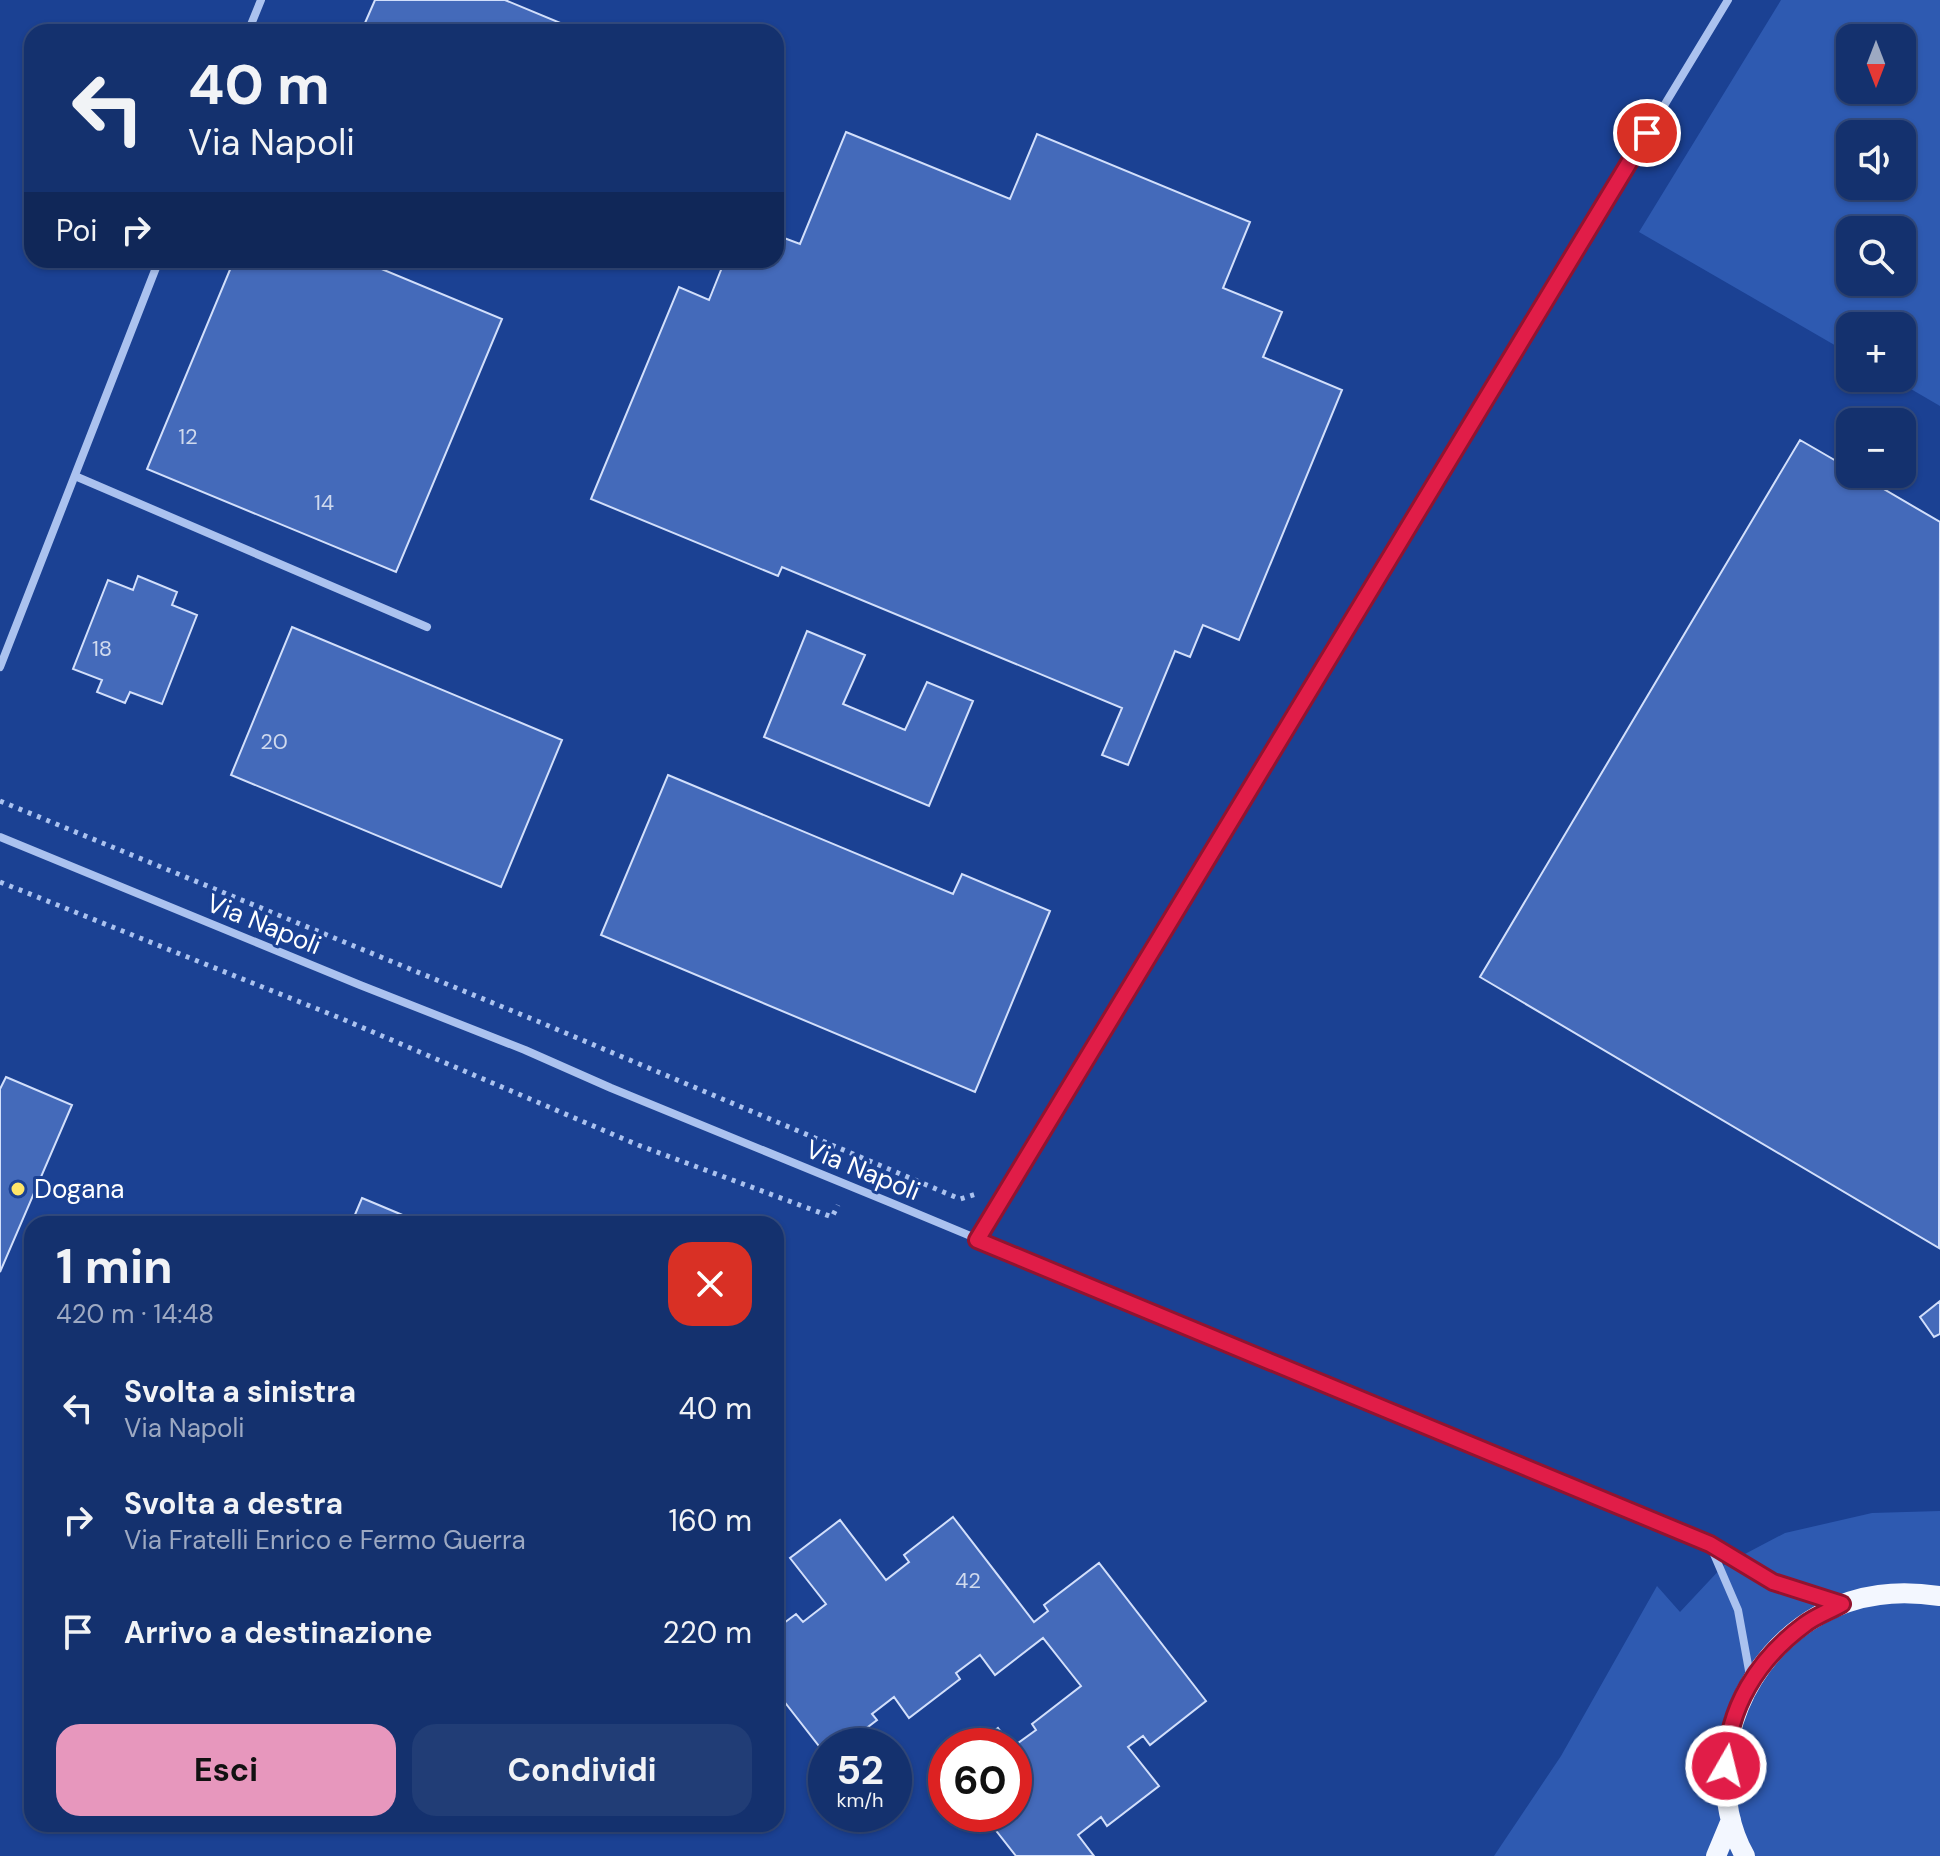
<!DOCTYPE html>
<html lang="it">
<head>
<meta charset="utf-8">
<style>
  :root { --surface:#14316e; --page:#213d76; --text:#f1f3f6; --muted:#9da9c2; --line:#334c81; --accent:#e797bd }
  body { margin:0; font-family:"DM Sans",sans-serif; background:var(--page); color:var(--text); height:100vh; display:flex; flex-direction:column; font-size:30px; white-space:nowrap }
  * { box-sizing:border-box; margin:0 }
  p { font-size:26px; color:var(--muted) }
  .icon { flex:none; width:44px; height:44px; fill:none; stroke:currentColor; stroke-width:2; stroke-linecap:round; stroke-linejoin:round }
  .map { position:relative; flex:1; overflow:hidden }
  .details { position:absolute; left:24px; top:1216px; width:760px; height:616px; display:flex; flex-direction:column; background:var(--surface); border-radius:24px; box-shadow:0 2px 6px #0004,0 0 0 2px var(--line) }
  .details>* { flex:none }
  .banner { position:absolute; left:24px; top:24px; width:760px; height:244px; border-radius:24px; box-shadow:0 2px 6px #0004,0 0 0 2px var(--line); background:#14316e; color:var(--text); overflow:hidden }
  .needle { width:52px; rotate:180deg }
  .tools { position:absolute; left:1836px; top:24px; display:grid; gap:16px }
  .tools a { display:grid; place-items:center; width:80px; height:80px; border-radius:16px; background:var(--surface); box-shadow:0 2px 6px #0004,0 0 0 2px var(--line); font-size:40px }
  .speed { position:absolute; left:808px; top:1728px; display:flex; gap:16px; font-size:40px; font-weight:700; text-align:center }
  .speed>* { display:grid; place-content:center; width:104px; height:104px; border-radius:50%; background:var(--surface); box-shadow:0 2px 6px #0004,0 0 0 2px var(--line); line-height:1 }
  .speed small { font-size:20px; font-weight:400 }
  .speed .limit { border:12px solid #d22; background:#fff; color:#111 }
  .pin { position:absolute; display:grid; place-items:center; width:68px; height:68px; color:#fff; margin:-34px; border:4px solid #fff; border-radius:50%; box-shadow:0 2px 8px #0007 }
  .me { position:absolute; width:88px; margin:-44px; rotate:8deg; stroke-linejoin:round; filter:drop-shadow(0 0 6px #0008) }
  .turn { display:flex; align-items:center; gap:28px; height:168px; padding:0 32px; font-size:36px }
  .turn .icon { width:104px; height:104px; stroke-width:2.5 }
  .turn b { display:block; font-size:56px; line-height:68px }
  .then { display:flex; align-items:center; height:76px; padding:0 32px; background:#0003; gap:16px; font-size:30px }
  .round { display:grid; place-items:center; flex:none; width:84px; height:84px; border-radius:24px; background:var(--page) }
  .summary { display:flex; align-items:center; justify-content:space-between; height:136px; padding:0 32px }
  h1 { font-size:48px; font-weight:700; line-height:60px }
  .primary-button { display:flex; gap:16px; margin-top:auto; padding:16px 32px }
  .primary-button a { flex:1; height:92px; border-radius:24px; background:var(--accent); color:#111; font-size:32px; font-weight:700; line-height:92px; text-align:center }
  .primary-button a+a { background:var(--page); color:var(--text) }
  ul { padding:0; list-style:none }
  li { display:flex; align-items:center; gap:24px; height:112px; padding:0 32px }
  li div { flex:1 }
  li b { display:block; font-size:30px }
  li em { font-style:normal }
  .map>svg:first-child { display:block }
  .green { fill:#2e5ab1; fill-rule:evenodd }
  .building { fill:#446aba; stroke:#d2dffb; stroke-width:2 }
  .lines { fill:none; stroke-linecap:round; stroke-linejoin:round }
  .path { stroke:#abc2ef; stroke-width:5; stroke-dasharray:4 6; stroke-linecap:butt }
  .minor { stroke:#abc2ef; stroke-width:8 }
  .primary { stroke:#f3f7ff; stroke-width:20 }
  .route-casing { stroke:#92132f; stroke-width:20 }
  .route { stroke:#e11d48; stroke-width:14 }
  .poi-dot { fill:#ffe669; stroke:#1b4193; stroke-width:3 }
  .labels { text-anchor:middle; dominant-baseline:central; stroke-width:6; stroke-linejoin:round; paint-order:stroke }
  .number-label { font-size:22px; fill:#d0daee }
  .street-label { font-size:26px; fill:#fff; stroke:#1b4193 }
  .poi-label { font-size:26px; fill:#fff; stroke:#1b4193; text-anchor:start }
</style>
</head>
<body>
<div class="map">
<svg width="1940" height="1856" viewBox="0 0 1940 1856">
  <rect width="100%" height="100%" fill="#1b4193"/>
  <path class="green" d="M 1781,0 L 1940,0 L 1940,406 L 1892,378 L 1902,378 L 1902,326 L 1850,326 L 1850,354 L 1639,232 ZM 1850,38 L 1902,38 L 1902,90 L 1850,90 ZM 1850,134 L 1902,134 L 1902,186 L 1850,186 ZM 1850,230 L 1902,230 L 1902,282 L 1850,282 Z
    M 1940,1511 L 1940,1856 L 1494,1856 L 1561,1756 L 1657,1586 L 1680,1612 L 1724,1565 L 1785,1533 L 1872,1513 Z"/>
  <path class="building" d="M 375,0 L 505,0 L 582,32 L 361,32 Z
    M 846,132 L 1010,199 L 1037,134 L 1250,222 L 1223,288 L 1282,312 L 1263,357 L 1342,390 L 1239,640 L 1203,625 L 1190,657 L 1175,651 L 1128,765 L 1102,755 L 1122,708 L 782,567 L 778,576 L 591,499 L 679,287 L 709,300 L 725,260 L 776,260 L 776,235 L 800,244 Z
    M 234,260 L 360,260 L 502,319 L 396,572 L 147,469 Z
    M 1800,440 L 1850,469 L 1850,474 L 1858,474 L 1940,522 L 1939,1248 L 1480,977 Z
    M 138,576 L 177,592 L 172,605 L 197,615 L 162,704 L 130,692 L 125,703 L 97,692 L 102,680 L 73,669 L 108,580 L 133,590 Z
    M 292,627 L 562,740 L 501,887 L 231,775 Z
    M 807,631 L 865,655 L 843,704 L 905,730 L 927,682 L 973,701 L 929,806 L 764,737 Z
    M 668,775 L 953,894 L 962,874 L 1050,911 L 975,1092 L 601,935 Z
    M 6,1077 L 72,1105 L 0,1272 L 0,1089 Z
    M 362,1198 L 424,1224 L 351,1224 Z
    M 1940,1301 L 1940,1334 L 1934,1337 L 1920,1317 Z
    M 953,1517 L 1034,1622 L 1048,1611 L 1044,1605 L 1099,1563 L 1206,1701 L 1150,1745 L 1143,1736 L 1128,1747 L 1159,1786 L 1107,1826 L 1101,1817 L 1078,1835 L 1094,1856 L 1016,1856 L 983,1814 L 1014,1814 L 1014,1746 L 1036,1730 L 1032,1724 L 1081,1686 L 1043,1638 L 995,1675 L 980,1655 L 956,1673 L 960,1679 L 909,1718 L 894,1697 L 872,1714 L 877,1720 L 843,1746 L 826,1746 L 826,1755 L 776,1691 L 776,1629 L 796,1614 L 803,1622 L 826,1604 L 790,1558 L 840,1520 L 886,1580 L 909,1562 L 904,1555 Z
    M 998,1728 L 1012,1746 L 975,1746 Z"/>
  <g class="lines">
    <path class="path" d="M 0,801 L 537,1021 L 960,1199 L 976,1194
      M 0,882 L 340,1018 L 638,1145 L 832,1217 L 838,1205"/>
    <path class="minor" d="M 248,32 L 261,0
      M 75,476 L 427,627
      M 0,667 L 159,260
      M 0,837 L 360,985 L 525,1050 L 611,1088 L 889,1202 L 1710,1544 L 1773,1582 L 1837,1602
      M 977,1240 L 1728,0
      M 1710,1545 L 1738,1610 L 1750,1676"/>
    <path class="primary" d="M 1716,1856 L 1731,1820
      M 1745,1856 C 1730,1830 1724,1797 1726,1767 C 1729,1683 1794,1606 1879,1595 C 1900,1592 1919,1593 1940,1596"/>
  </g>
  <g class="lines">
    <defs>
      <path id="route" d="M 1647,133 L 977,1240 L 1710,1544 L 1773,1582 L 1842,1604 C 1830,1611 1815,1616 1804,1625 C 1758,1659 1727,1708 1726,1766"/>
    </defs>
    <use href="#route" class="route-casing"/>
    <use href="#route" class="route"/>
  </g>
  <circle class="poi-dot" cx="18" cy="1189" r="8"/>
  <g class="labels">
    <g class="number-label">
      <text x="188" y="436">12</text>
      <text x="324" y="502">14</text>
      <text x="102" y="648">18</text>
      <text x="274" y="741">20</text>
      <text x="968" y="1580">42</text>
    </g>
    <g class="street-label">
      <text transform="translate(264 924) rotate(22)">Via Napoli</text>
      <text transform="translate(863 1170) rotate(22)">Via Napoli</text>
    </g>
    <g class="poi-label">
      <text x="34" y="1189">Dogana</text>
    </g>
  </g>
</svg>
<div class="tools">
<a><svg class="needle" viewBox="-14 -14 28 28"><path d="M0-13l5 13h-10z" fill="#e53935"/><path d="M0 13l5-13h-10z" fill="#9da9c2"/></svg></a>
<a><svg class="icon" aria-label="sound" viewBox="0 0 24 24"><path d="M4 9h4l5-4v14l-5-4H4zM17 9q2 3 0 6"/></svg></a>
<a><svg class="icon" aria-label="search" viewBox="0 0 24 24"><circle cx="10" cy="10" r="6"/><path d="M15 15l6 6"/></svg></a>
<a>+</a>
<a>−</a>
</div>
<div class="speed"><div>52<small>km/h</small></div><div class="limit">60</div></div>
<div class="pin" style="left:1647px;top:133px;background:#d93025"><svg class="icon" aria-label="arrive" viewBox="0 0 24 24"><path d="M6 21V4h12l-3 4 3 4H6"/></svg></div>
<svg class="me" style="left:1726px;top:1766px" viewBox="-20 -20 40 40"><circle r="17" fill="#e11d48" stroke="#fff" stroke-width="3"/><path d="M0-11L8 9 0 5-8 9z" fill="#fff"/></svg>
<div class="banner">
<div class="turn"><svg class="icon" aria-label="left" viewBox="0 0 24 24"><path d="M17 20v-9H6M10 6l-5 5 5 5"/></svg><div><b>40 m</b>Via Napoli</div></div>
<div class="then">Poi<svg class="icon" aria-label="right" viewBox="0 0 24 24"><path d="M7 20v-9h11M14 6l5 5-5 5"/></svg></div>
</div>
<section class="details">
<div class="summary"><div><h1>1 min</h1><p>420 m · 14:48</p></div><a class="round" style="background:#d93025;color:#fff"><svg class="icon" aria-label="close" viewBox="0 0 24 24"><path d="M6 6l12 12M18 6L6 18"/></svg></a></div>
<ul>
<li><svg class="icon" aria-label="left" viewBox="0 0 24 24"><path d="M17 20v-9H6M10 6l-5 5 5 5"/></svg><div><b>Svolta a sinistra</b><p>Via Napoli</p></div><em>40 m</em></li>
<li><svg class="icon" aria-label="right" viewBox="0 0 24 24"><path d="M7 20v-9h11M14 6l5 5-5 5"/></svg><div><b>Svolta a destra</b><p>Via Fratelli Enrico e Fermo Guerra</p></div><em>160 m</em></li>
<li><svg class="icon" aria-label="arrive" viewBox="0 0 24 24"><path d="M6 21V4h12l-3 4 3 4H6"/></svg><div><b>Arrivo a destinazione</b></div><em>220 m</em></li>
</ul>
<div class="primary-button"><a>Esci</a><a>Condividi</a></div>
</section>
</div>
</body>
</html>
